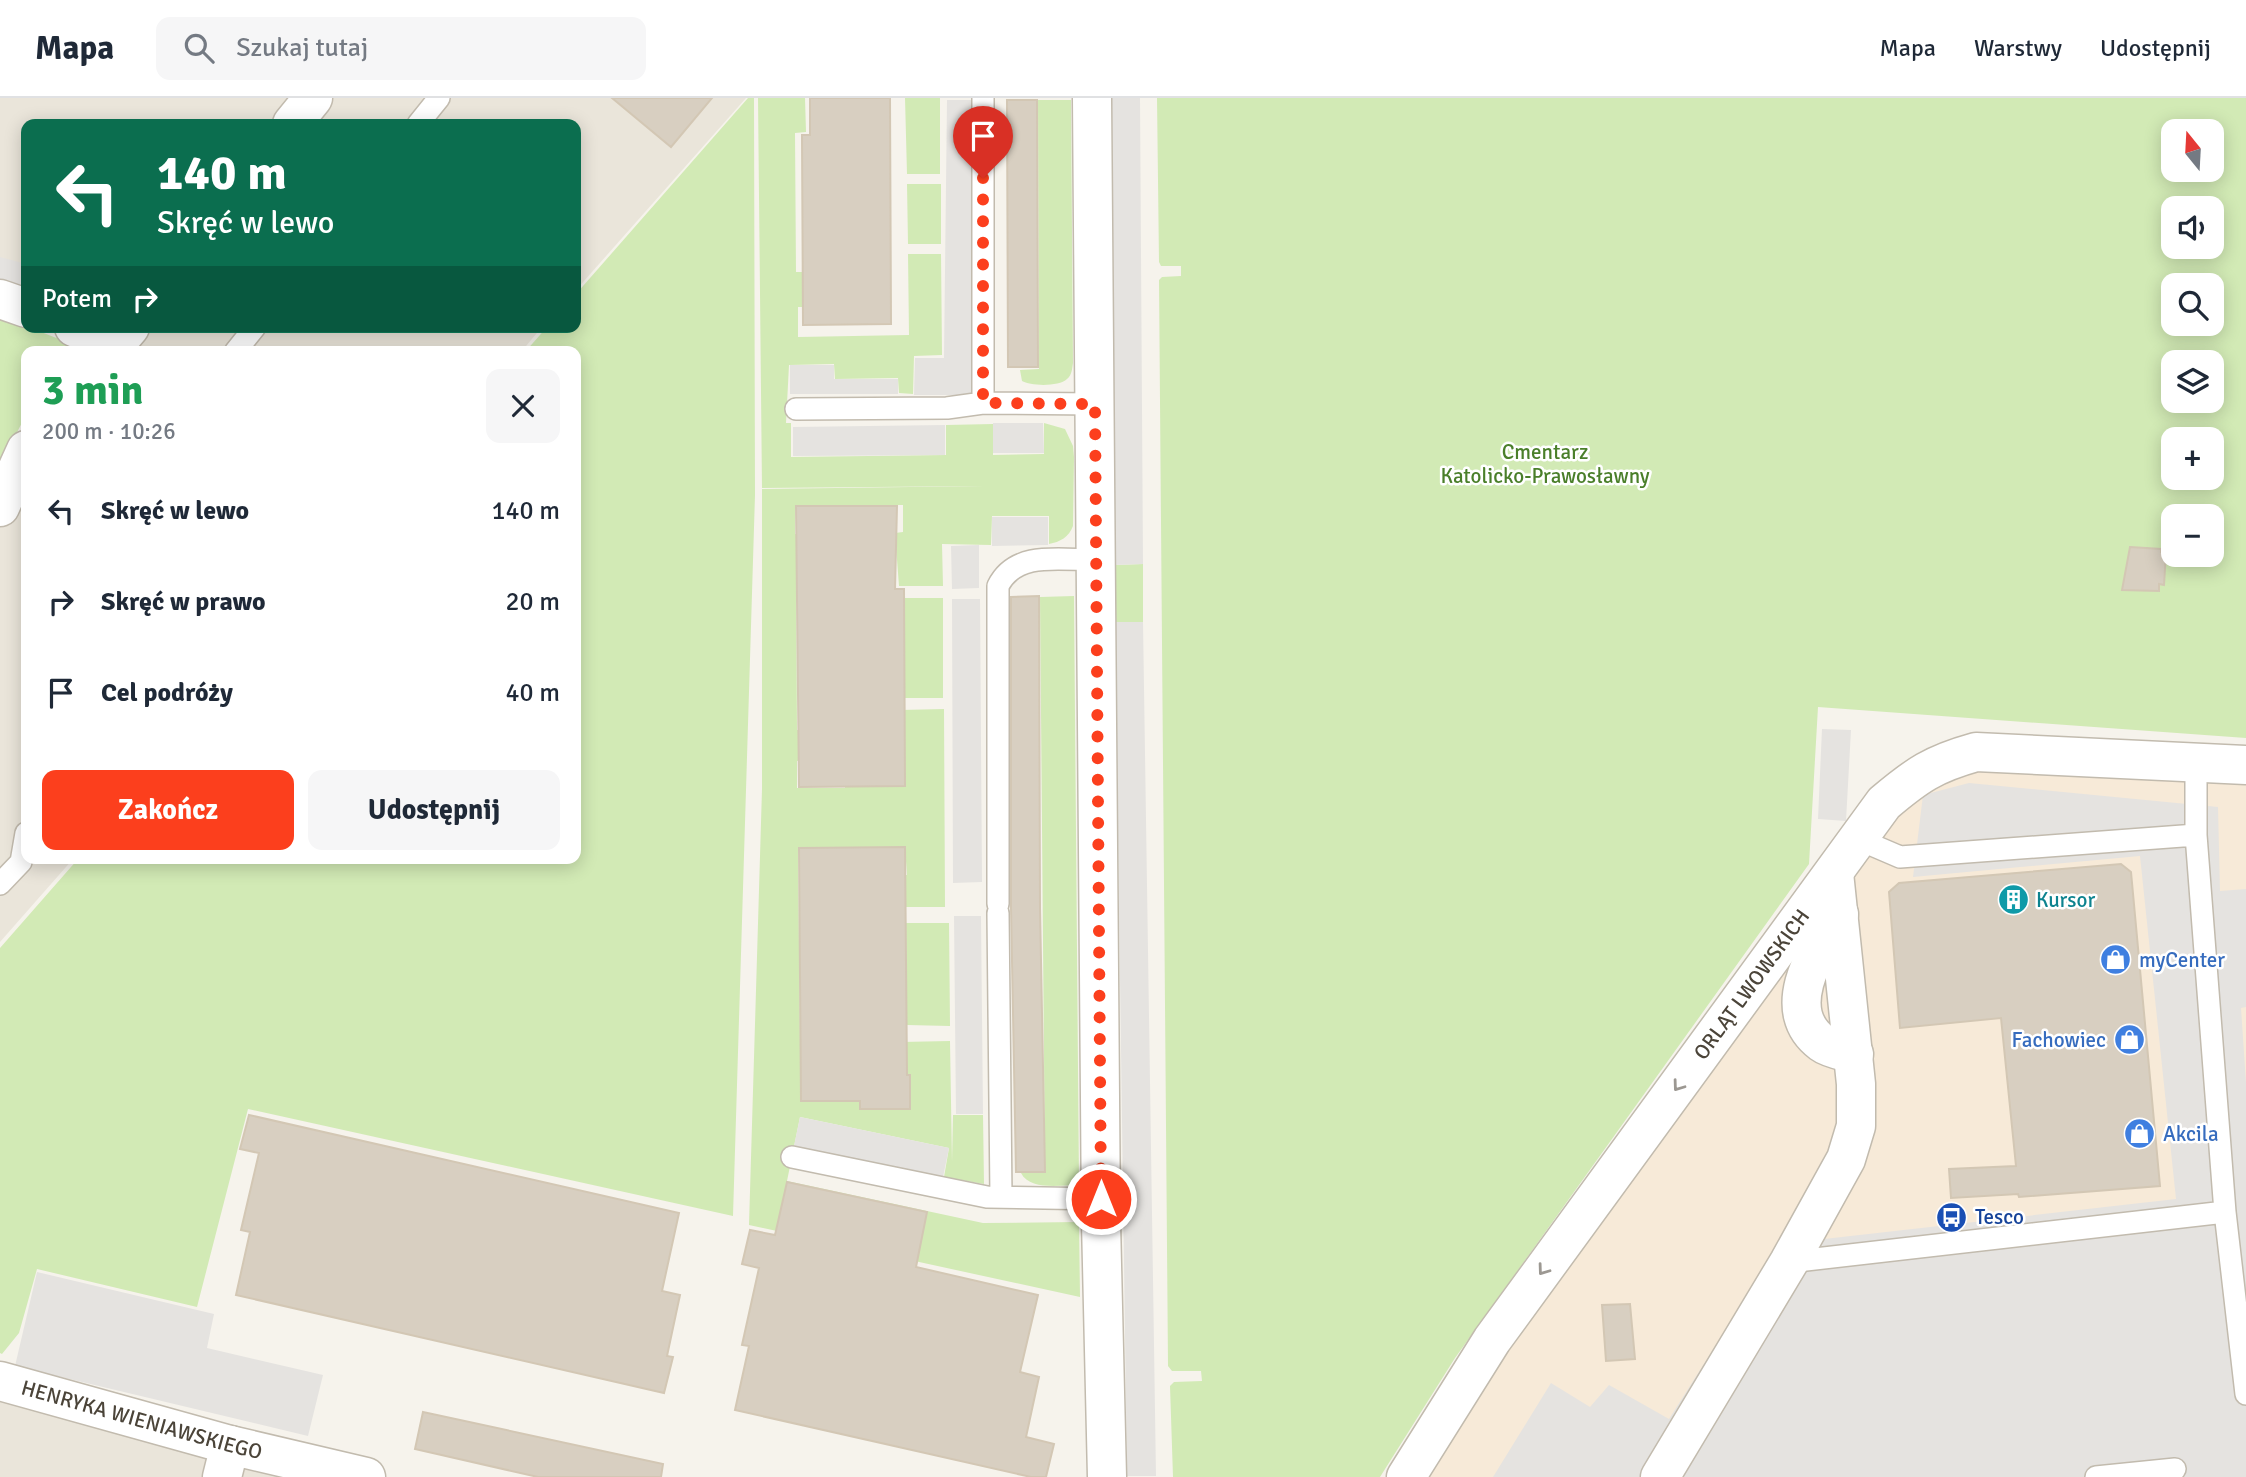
<!DOCTYPE html>
<html lang="pl">
<head>
<meta charset="utf-8">
<style>
  :root { --surface:#fff; --page:#f6f6f7; --text:#1f2937; --muted:#747a83; --line:#e0e1e3; --accent:#fc3f1d }
  body { margin:0; font-family:Signika,sans-serif; background:var(--page); color:var(--text); height:100vh; display:flex; flex-direction:column; font-size:26px; white-space:nowrap }
  * { box-sizing:border-box; margin:0 }
  p { font-size:23px; color:var(--muted) }
  .icon { flex:none; width:38px; height:38px; fill:none; stroke:currentColor; stroke-width:2; stroke-linecap:round; stroke-linejoin:round }
  .map { position:relative; flex:1; overflow:hidden }
  .drawer { position:absolute; left:21px; top:248px; width:560px; height:518px; display:flex; flex-direction:column; background:var(--surface); border-radius:14px; box-shadow:0 4px 18px #0003 }
  .drawer>* { flex:none }
  .guide { position:absolute; left:21px; top:21px; width:560px; height:214px; border-radius:14px; box-shadow:0 4px 18px #0003; background:#0b6e4f; color:#fff; overflow:hidden }
  .needle { width:46px; rotate:342deg }
  .buttons { position:absolute; left:2161px; top:21px; display:grid; gap:14px }
  .buttons a { display:grid; place-items:center; width:63px; height:63px; border-radius:14px; background:var(--surface); box-shadow:0 4px 18px #0003; font-size:35px }
  .pin { position:absolute; display:grid; place-items:center; width:60px; height:60px; color:#fff; margin:-72px -30px; border-radius:50% 50% 50% 0; rotate:-45deg; box-shadow:0 0 7px #0007 }
  .pin .icon { rotate:45deg }
  .me { position:absolute; width:77px; margin:-38px; rotate:0deg; stroke-linejoin:round; filter:drop-shadow(0 0 5px #0008) }
  .turn { display:flex; align-items:center; gap:24px; height:147px; padding:0 21px; font-size:32px }
  .turn .icon { width:91px; height:91px; stroke-width:2.5 }
  .turn b { display:block; font-size:49px; line-height:60px }
  .then { display:flex; align-items:center; height:66px; padding:0 21px; background:#0003; gap:14px; font-size:26px }
  .round { display:grid; place-items:center; flex:none; width:74px; height:74px; border-radius:14px; background:var(--page) }
  .overview { display:flex; align-items:center; justify-content:space-between; height:119px; padding:0 21px }
  h1 { font-size:42px; font-weight:700; line-height:52px; color:#1e9e55 }
  .action { display:flex; gap:14px; margin-top:auto; padding:14px 21px }
  .action a { flex:1; height:80px; border-radius:14px; background:var(--accent); color:#fff; font-size:28px; font-weight:700; line-height:80px; text-align:center }
  .action a+a { background:var(--page); color:var(--text) }
  ul { padding:0; list-style:none }
  li { display:flex; align-items:center; gap:21px; height:91px; padding:0 21px }
  li div { flex:1 }
  li b { display:block; font-size:26px }
  li em { font-style:normal }
  header { display:flex; align-items:center; gap:42px; box-sizing:border-box; height:98px; padding:0 35px; background:var(--surface); border-bottom:2px solid var(--line) }
  header strong { font-size:33px }
  nav { display:flex; gap:38px; margin-inline-start:auto; font-size:24px }
  .search { width:490px; height:63px; background:var(--page); display:flex; align-items:center; gap:18px; box-sizing:border-box; padding:0 24px; border-radius:14px; color:var(--muted); font-size:26px }
  .map>svg:first-child { display:block }
  .residential { fill:#eae5da }
  .commercial { fill:#f7ead8 }
  .green { fill:#d2eab5; fill-rule:evenodd }
  .parking { fill:#e5e3e0 }
  .building { fill:#d8cfc1; stroke:#d3c7b4; stroke-width:2 }
  .lines { fill:none; stroke-linecap:round; stroke-linejoin:round }
  .service-casing { stroke:#c2bbae; stroke-width:24 }
  .minor-casing { stroke:#c2bbae; stroke-width:41 }
  .tertiary-casing { stroke:#c2bbae; stroke-width:41 }
  .service { stroke:#fff; stroke-width:21 }
  .minor { stroke:#fff; stroke-width:38 }
  .tertiary { stroke:#fff; stroke-width:38 }
  .oneway { stroke:#9c9892 }
  .route { stroke:#fc3f1d; stroke-width:12; stroke-dasharray:0 21.6 }
  .labels { text-anchor:middle; dominant-baseline:central; stroke-width:5; stroke-linejoin:round; paint-order:stroke }
  .park-label { font-size:21px; fill:#4a7f2a; stroke:#fff }
  .culture-label { font-size:21px; fill:#0d838f; stroke:#fff; text-anchor:start }
  .shop-label { font-size:21px; fill:#366cbe; stroke:#fff; text-anchor:start }
  .street-label { font-size:21px; fill:#4b4439; stroke:#fff }
  .transit-label { font-size:21px; fill:#164399; stroke:#fff; text-anchor:start }
</style>
</head>
<body>
<header>
<strong>Mapa</strong>
<div class="search"><svg class="icon" aria-label="search" viewBox="0 0 24 24"><circle cx="10" cy="10" r="6"/><path d="M15 15l6 6"/></svg>Szukaj tutaj</div>
<nav><a>Mapa</a><a>Warstwy</a><a>Udostępnij</a></nav>
</header>
<div class="map">
<svg width="2246" height="1379" viewBox="0 0 2246 1379">
  <rect width="100%" height="100%" fill="#f6f3ec"/>
  <path class="residential" d="M 0,0 L 746,0 L 576,192 L 576,26 L 26,26 L 26,229 L 0,218 Z
    M 130,229 L 542,229 L 521,254 L 109,254 Z
    M 26,352 L 26,761 L 73,761 L 0,844 L 0,409 Z
    M 0,1283 L 366,1379 L 0,1379 Z"/>
  <path class="commercial" d="M 1959,669 L 2159,674 L 2246,687 L 2246,1379 L 1419,1379 L 1482,1278 L 1912,696 Z"/>
  <path class="green" d="M 748,0 L 754,0 L 755,397 L 733,1118 L 248,1011 L 197,1209 L 37,1171 L 19,1235 L 2,1256 L 0,1255 L 0,850 L 78,761 L 576,761 L 576,254 L 525,254 L 547,229 L 576,229 L 576,196 Z
    M 758,0 L 805,0 L 806,34 L 795,35 L 796,174 L 810,174 L 811,209 L 798,209 L 798,239 L 909,237 L 908,156 L 941,156 L 942,257 L 914,258 L 913,296 L 899,295 L 898,280 L 835,281 L 834,266 L 789,267 L 786,325 L 791,325 L 791,359 L 946,357 L 946,327 L 993,326 L 993,357 L 1044,356 L 1044,325 L 1065,331 L 1073,348 L 1074,359 L 1073,428 C 1069,439 1060,444 1049,446 L 1049,418 L 992,418 L 991,447 L 942,446 L 943,488 L 899,488 L 895,435 L 903,434 L 903,407 L 857,407 L 857,414 L 842,414 L 842,407 L 795,408 L 795,436 L 804,437 L 796,467 L 797,632 L 806,632 L 807,662 L 797,663 L 797,690 L 845,690 L 845,682 L 859,682 L 860,689 L 905,689 L 905,661 L 897,660 L 900,612 L 944,611 L 945,809 L 898,809 L 897,777 L 907,777 L 905,749 L 798,749 L 800,945 L 809,946 L 809,975 L 800,976 L 800,1003 L 847,1003 L 859,996 L 860,1012 L 910,1012 L 910,976 L 902,976 L 901,944 L 950,943 L 952,1064 L 953,1017 L 983,1017 L 984,1086 L 944,1079 L 949,1050 L 800,1019 L 787,1083 L 983,1125 L 1079,1124 L 1080,1199 L 749,1127 L 762,691 L 762,391 L 984,388 L 762,390 Z
    M 905,0 L 940,0 L 940,76 L 907,76 Z
    M 1157,0 L 2246,0 L 2246,640 L 1818,609 L 1809,766 L 1455,1260 L 1380,1379 L 1173,1379 L 1170,1288 L 1174,1284 L 1202,1283 L 1201,1273 L 1172,1273 L 1168,1268 L 1159,182 L 1162,179 L 1181,178 L 1181,168 L 1161,168 L 1159,164 ZM 2174,33 L 2212,33 L 2212,72 L 2174,72 ZM 2174,110 L 2212,110 L 2212,149 L 2174,149 ZM 2174,187 L 2212,187 L 2212,226 L 2174,226 ZM 2174,264 L 2212,264 L 2212,303 L 2174,303 ZM 2174,341 L 2212,341 L 2212,380 L 2174,380 ZM 2174,418 L 2212,418 L 2212,457 L 2174,457 Z
    M 1038,2 L 1071,2 L 1073,265 C 1072,271 1072,277 1067,281 C 1059,289 1030,288 1022,283 L 1020,272 L 1039,271 Z
    M 907,86 L 941,86 L 941,146 L 908,146 Z
    M 0,218 L 77,248 L 73,254 L 26,254 L 26,317 L 0,367 Z
    M 1143,466 L 1143,524 L 1115,524 L 1114,467 Z
    M 1074,498 L 1079,1087 C 1061,1087 1030,1093 1021,1075 L 1045,1074 L 1040,499 Z
    M 904,500 L 943,500 L 943,600 L 905,600 Z
    M 906,825 L 949,825 L 950,928 L 907,927 Z"/>
  <path class="parking" d="M 1110,0 L 1140,0 L 1143,466 L 1114,467 Z
    M 947,2 L 979,2 L 976,297 L 914,297 L 915,260 L 944,260 Z
    M 0,159 L 26,166 L 26,193 L 0,186 Z
    M 790,267 L 834,267 L 834,281 L 898,281 L 898,296 L 790,296 Z
    M 993,325 L 1043,325 L 1044,355 L 993,355 Z
    M 945,327 L 945,357 L 793,358 L 793,329 Z
    M 992,419 L 1048,419 L 1048,447 L 992,448 Z
    M 979,447 L 979,490 L 952,491 L 951,448 Z
    M 952,501 L 980,501 L 982,784 L 953,785 Z
    M 1115,524 L 1143,524 L 1156,1378 L 1127,1378 Z
    M 1822,631 L 1851,632 L 1846,723 L 1818,721 Z
    M 1969,685 L 2218,709 L 2220,793 L 2246,791 L 2246,909 L 2241,910 L 2246,985 L 2246,1379 L 1493,1379 L 1551,1285 L 1590,1309 L 1609,1287 L 1669,1321 L 1780,1146 L 2176,1101 L 2140,758 L 1913,779 L 1923,697 Z
    M 954,818 L 981,818 L 983,1016 L 956,1016 Z
    M 800,1019 L 949,1050 L 943,1079 L 794,1048 Z
    M 37,1174 L 214,1216 L 207,1250 L 323,1277 L 308,1338 L 15,1268 Z"/>
  <path class="building" d="M 612,0 L 712,0 L 671,49 Z
    M 810,0 L 890,0 L 891,226 L 803,227 L 802,37 L 810,37 Z
    M 1007,2 L 1037,2 L 1038,269 L 1008,269 Z
    M 796,408 L 897,408 L 895,491 L 904,491 L 905,688 L 799,689 Z
    M 2130,449 L 2161,451 L 2161,454 L 2166,454 L 2164,487 L 2159,486 L 2159,493 L 2122,492 Z
    M 1039,498 L 1040,810 L 1045,1074 L 1016,1074 L 1011,810 L 1011,499 Z
    M 905,749 L 907,977 L 910,977 L 910,1011 L 860,1011 L 860,1003 L 801,1003 L 799,750 Z
    M 2121,766 L 2131,774 L 2160,1088 L 2019,1099 L 2018,1096 L 1951,1100 L 1949,1071 L 2016,1068 L 2001,920 L 1900,930 L 1889,794 L 1899,785 Z
    M 249,1017 L 679,1115 L 662,1193 L 680,1197 L 667,1258 L 673,1259 L 664,1295 L 236,1197 L 250,1134 L 241,1132 L 259,1055 L 240,1051 Z
    M 787,1084 L 927,1114 L 916,1169 L 1038,1197 L 1020,1274 L 1039,1279 L 1026,1339 L 1054,1346 L 1046,1379 L 1031,1379 L 735,1312 L 749,1248 L 742,1247 L 759,1170 L 742,1166 L 750,1132 L 775,1137 Z
    M 1630,1206 L 1635,1261 L 1606,1263 L 1602,1207 Z
    M 423,1314 L 663,1366 L 661,1379 L 538,1379 L 415,1351 Z"/>
  <g class="lines">
    <defs>
      <path id="service" d="M 983,0 L 983,305 L 1095,306
        M 418,26 L 439,0
        M 235,254 L 255,229
        M 796,311 L 947,310 L 983,305
        M 2196,665 L 2196,737 L 2225,1114 L 2246,1296
        M 1858,741 L 1900,759 L 2196,737
        M 0,786 L 21,764 L 26,735
        M 998,806 L 998,488 C 1016,452 1061,462 1096,462
        M 998,815 L 1001,1099
        M 792,1059 L 987,1099 L 1101,1101
        M 1789,1164 L 2225,1114
        M 2096,1379 L 2175,1371"/>
      <g id="minor">
        <path d="M 1092,0 L 1101,1124 L 1107,1379"/>
        <path d="M 0,201 L 26,210"/>
        <path d="M 74,229 L 115,247"/>
        <path d="M 1839,816 C 1817,852 1777,911 1822,945 C 1830,951 1844,953 1854,956"/>
        <path d="M 222,1379 L 230,1347"/>
        <path id="s1" d="M 1406,1379 L 1492,1242 L 1884,705 C 1917,677 1933,666 1976,654 L 2246,667"/>
        <path d="M 1660,1379 L 1789,1164 L 1846,1061 L 1856,1028 L 1856,986 L 1834,775"/>
      </g>
      <g id="tertiary">
        <path d="M 292,26 L 313,0"/>
        <path d="M 109,254 L 130,229"/>
        <path d="M 0,409 L 26,352"/>
        <path id="s2" d="M 0,1283 L 230,1347 L 366,1379"/>
      </g>
    </defs>
    <use href="#service" class="service-casing"/>
    <use href="#minor" class="minor-casing"/>
    <use href="#tertiary" class="tertiary-casing"/>
    <use href="#service" class="service"/>
    <use href="#minor" class="minor"/>
    <use href="#tertiary" class="tertiary"/>
  </g>
  <defs><path id="oneway-chevron" d="M-2-3.5L2.5 0L-2 3.5" fill="none" stroke-width="1.6" stroke-linecap="round" stroke-linejoin="round" transform="scale(1.75)"/></defs>
  <g class="oneway">
    <use href="#oneway-chevron" transform="translate(1678 988) rotate(126)"/>
    <use href="#oneway-chevron" transform="translate(1543 1172) rotate(126)"/>
  </g>
  <g class="lines">
    <path class="route" d="M 983,80 L 983,305 L 1095,306 L 1101,1101"/>
  </g>
  <defs>
    <symbol id="building-disc" viewBox="-11 -11 22 22"><circle r="9.5" fill="#0f9aa8" stroke="#fff"/><path d="M-4-6H4V6H1V3H-1V6H-4ZM-2.5-4.3h1.7v1.8h-1.7ZM.8-4.3h1.7v1.8H.8ZM-2.5-1h1.7V.8h-1.7ZM.8-1h1.7V.8H.8Z" fill="#fff"/></symbol>
    <symbol id="shop-disc" viewBox="-11 -11 22 22"><circle r="9.5" fill="#3f7fe0" stroke="#fff"/><path d="M-5-2.5h2.3a2.7 3.5 0 0 1 5.4 0H5L5.5 6h-11ZM-1.5-2.5h3a1.5 2.3 0 0 0-3 0Z" fill="#fff"/></symbol>
    <symbol id="bus-disc" viewBox="-11 -11 22 22"><circle r="9.5" fill="#1a4fb4" stroke="#fff"/><path d="M-5-6H5V4H4V6H2V4H-2V6H-4V4H-5ZM-3.5-4V0h7V-4ZM-3.5 1.2v1.5H-2V1.2ZM2 1.2v1.5H3.5V1.2Z" fill="#fff"/></symbol>
  </defs>
  <g fill-rule="evenodd">
    <use href="#building-disc" x="1996" y="784" width="35" height="35"/>
    <use href="#shop-disc" x="2098" y="844" width="35" height="35"/>
    <use href="#shop-disc" x="2112" y="924" width="35" height="35"/>
    <use href="#shop-disc" x="2122" y="1018" width="35" height="35"/>
    <use href="#bus-disc" x="1934" y="1102" width="35" height="35"/>
  </g>
  <g class="labels">
    <g class="park-label">
      <text x="1545" y="354">Cmentarz<tspan x="1545" dy="24">Katolicko-Prawosławny</tspan></text>
    </g>
    <g class="culture-label">
      <text x="2036" y="802">Kursor</text>
    </g>
    <g class="shop-label">
      <text x="2139" y="862">myCenter</text>
      <text x="2106" y="942" text-anchor="end">Fachowiec</text>
      <text x="2163" y="1036">Akcila</text>
    </g>
    <g class="street-label">
      <text stroke="none"><textPath href="#s1" startOffset="602">ORLĄT LWOWSKICH</textPath></text>
      <text stroke="none"><textPath href="#s2" startOffset="147">HENRYKA WIENIAWSKIEGO</textPath></text>
    </g>
    <g class="transit-label">
      <text x="1975" y="1119">Tesco</text>
    </g>
  </g>
</svg>
<div class="buttons">
<a><svg class="needle" viewBox="-14 -14 28 28"><path d="M0-13l5 13h-10z" fill="#e53935"/><path d="M0 13l5-13h-10z" fill="#747a83"/></svg></a>
<a><svg class="icon" aria-label="sound" viewBox="0 0 24 24"><path d="M4 9h4l5-4v14l-5-4H4zM17 9q2 3 0 6"/></svg></a>
<a><svg class="icon" aria-label="search" viewBox="0 0 24 24"><circle cx="10" cy="10" r="6"/><path d="M15 15l6 6"/></svg></a>
<a><svg class="icon" aria-label="layers" viewBox="0 0 24 24"><path d="M12 4l9 5-9 5-9-5zM3 14l9 5 9-5"/></svg></a>
<a>+</a>
<a>−</a>
</div>
<div class="pin" style="left:983px;top:80px;background:#d93025"><svg class="icon" aria-label="arrive" viewBox="0 0 24 24"><path d="M6 21V4h12l-3 4 3 4H6"/></svg></div>
<svg class="me" style="left:1101px;top:1101px" viewBox="-20 -20 40 40"><circle r="17" fill="#fc3f1d" stroke="#fff" stroke-width="3"/><path d="M0-11L8 9 0 5-8 9z" fill="#fff"/></svg>
<div class="guide">
<div class="turn"><svg class="icon" aria-label="left" viewBox="0 0 24 24"><path d="M17 20v-9H6M10 6l-5 5 5 5"/></svg><div><b>140 m</b>Skręć w lewo</div></div>
<div class="then">Potem<svg class="icon" aria-label="right" viewBox="0 0 24 24"><path d="M7 20v-9h11M14 6l5 5-5 5"/></svg></div>
</div>
<section class="drawer">
<div class="overview"><div><h1>3 min</h1><p>200 m · 10:26</p></div><a class="round"><svg class="icon" aria-label="close" viewBox="0 0 24 24"><path d="M6 6l12 12M18 6L6 18"/></svg></a></div>
<ul>
<li><svg class="icon" aria-label="left" viewBox="0 0 24 24"><path d="M17 20v-9H6M10 6l-5 5 5 5"/></svg><div><b>Skręć w lewo</b></div><em>140 m</em></li>
<li><svg class="icon" aria-label="right" viewBox="0 0 24 24"><path d="M7 20v-9h11M14 6l5 5-5 5"/></svg><div><b>Skręć w prawo</b></div><em>20 m</em></li>
<li><svg class="icon" aria-label="arrive" viewBox="0 0 24 24"><path d="M6 21V4h12l-3 4 3 4H6"/></svg><div><b>Cel podróży</b></div><em>40 m</em></li>
</ul>
<div class="action"><a>Zakończ</a><a>Udostępnij</a></div>
</section>
</div>
</body>
</html>
